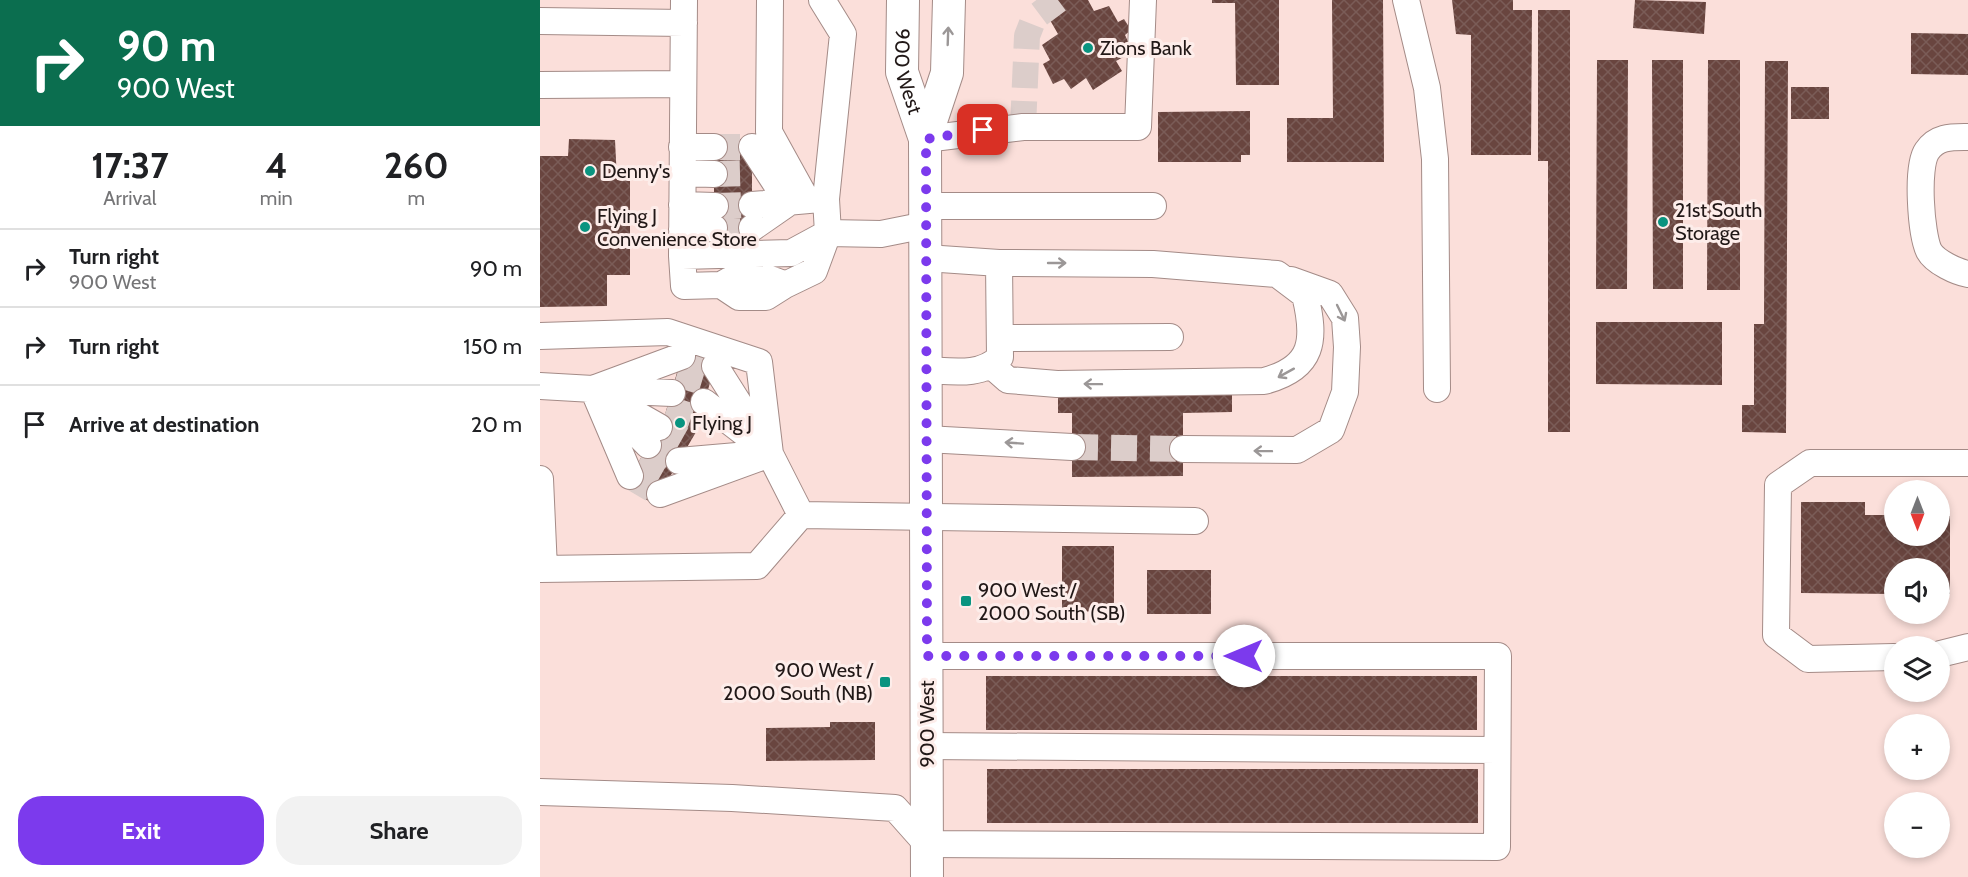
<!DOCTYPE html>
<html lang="en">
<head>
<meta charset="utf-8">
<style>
  :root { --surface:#fff; --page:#f2f2f2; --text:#202124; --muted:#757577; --line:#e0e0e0; --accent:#7c3aed }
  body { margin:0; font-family:Cabin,sans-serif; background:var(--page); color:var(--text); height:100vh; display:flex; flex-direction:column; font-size:22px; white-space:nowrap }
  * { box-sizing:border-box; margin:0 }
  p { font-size:20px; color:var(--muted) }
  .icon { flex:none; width:33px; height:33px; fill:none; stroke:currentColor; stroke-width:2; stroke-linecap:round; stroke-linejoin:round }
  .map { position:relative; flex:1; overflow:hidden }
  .drawer { display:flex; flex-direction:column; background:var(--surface); width:540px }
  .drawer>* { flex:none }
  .hud { background:#0b6e4f; color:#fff; overflow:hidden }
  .needle { width:39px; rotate:180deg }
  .buttons { position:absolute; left:1344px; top:480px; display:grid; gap:12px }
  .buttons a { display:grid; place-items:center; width:66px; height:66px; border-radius:50%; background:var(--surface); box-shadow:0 3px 9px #0003; font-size:30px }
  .pin { position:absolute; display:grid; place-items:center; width:51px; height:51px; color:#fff; margin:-26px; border-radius:12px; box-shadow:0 3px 9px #0006 }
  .me { position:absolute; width:66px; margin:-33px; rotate:270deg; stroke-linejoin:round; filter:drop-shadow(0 0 4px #0008) }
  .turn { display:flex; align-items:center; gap:21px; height:126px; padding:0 18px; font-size:27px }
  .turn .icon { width:78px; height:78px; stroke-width:2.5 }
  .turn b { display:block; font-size:42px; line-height:51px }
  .eta { display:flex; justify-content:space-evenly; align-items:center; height:102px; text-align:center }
  .eta b { font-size:36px; font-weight:700; line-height:42px }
  .button { display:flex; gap:12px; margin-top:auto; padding:12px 18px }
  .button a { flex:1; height:69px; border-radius:24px; background:var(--accent); color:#fff; font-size:24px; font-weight:700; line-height:69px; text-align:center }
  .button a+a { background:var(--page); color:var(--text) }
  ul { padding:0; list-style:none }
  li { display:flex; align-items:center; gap:18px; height:78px; padding:0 18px; border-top:2px solid var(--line) }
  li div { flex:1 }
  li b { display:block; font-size:22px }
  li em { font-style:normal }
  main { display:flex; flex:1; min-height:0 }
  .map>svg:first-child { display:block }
  .built { fill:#fbdfda; fill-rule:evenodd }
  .building { fill:url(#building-cross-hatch) }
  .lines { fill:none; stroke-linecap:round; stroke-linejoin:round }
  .minor-tunnel { stroke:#dccdca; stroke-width:26; stroke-dasharray:26 13; stroke-linecap:butt }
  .minor-casing { stroke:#a48b87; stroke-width:28 }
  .major-casing { stroke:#a48b87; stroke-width:34 }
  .minor { stroke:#fff; stroke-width:26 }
  .major { stroke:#fff; stroke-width:32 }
  .oneway { stroke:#9b9797 }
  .route { stroke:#7c3aed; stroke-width:10; stroke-dasharray:0 18 }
  .poi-dot { fill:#0a9480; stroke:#fdedea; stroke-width:2 }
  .labels { text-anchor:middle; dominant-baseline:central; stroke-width:6; stroke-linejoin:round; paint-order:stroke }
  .poi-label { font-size:20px; fill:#211817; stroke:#fdedea; text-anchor:start }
  .street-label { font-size:20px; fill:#211817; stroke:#fdedea }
</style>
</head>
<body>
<main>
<section class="drawer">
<div class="hud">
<div class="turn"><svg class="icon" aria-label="right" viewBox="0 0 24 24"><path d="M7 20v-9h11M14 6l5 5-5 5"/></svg><div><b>90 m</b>900 West</div></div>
</div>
<div class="eta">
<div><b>17:37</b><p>Arrival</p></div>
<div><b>4</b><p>min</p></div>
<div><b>260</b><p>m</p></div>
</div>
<ul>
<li><svg class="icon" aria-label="right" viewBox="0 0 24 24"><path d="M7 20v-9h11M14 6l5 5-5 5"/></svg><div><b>Turn right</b><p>900 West</p></div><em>90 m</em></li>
<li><svg class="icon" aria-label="right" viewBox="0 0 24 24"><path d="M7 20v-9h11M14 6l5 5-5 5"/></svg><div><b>Turn right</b></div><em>150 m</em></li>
<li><svg class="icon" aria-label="arrive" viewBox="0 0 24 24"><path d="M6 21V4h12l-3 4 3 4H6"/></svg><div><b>Arrive at destination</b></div><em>20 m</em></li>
</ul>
<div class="button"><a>Exit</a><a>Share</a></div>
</section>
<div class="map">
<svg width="1428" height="877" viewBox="0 0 1428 877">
  <defs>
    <pattern id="building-cross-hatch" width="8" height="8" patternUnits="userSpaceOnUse" patternTransform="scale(1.5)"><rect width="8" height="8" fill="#69453f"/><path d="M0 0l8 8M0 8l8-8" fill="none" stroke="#7a5c57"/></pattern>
  </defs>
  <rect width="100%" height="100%" fill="#fdedea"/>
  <path class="built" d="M 0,0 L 1428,0 L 1428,877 L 0,877 ZM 1354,490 L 1400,490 L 1400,536 L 1354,536 ZM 1354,568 L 1400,568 L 1400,614 L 1354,614 ZM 1354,646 L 1400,646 L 1400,692 L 1354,692 ZM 1354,724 L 1400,724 L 1400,770 L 1354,770 ZM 1354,802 L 1400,802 L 1400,848 L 1354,848 Z"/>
  <path class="building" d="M 500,0 L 548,0 L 554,11 L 569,6 L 578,22 L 584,19 L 591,30 L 585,35 L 593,52 L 576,61 L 582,71 L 553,90 L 546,78 L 531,89 L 524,79 L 513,84 L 503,64 L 510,60 L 502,45 L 518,34 L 499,1 Z
    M 672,0 L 739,0 L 739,85 L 696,85 L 695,3 L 672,3 Z
    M 792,0 L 843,0 L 844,162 L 747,162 L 747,118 L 793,118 Z
    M 912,0 L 973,0 L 973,10 L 992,10 L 991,155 L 931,155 L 931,35 L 916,34 Z
    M 1095,0 L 1166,2 L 1164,34 L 1093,28 Z
    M 998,10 L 1030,10 L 1030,432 L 1008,432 L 1008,161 L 998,161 Z
    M 1371,33 L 1428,34 L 1428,75 L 1371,74 Z
    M 1057,60 L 1088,60 L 1087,289 L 1056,289 Z
    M 1112,60 L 1143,60 L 1143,289 L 1113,289 Z
    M 1168,60 L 1200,60 L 1200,290 L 1167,290 Z
    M 1225,61 L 1248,61 L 1246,433 L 1202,432 L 1202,405 L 1214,405 L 1214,324 L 1224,324 Z
    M 1251,87 L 1289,87 L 1289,119 L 1251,119 Z
    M 710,111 L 710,155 L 701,155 L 701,162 L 618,162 L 618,112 Z
    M 29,139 L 75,140 L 77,180 L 90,180 L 90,275 L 67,275 L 67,306 L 0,307 L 0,156 L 28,156 Z
    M 174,139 L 212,139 L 212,232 L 174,232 Z
    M 1056,322 L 1182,322 L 1182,385 L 1056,384 Z
    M 146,341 L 179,351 L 156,432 L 114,504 L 84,487 L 124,418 Z
    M 518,392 L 539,395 L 692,394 L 692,412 L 643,413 L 643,476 L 532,477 L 532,413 L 518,413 Z
    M 1261,502 L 1325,502 L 1325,515 L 1354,515 L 1354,536 L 1400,536 L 1400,516 L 1410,516 L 1410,594 L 1400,594 L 1400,568 L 1354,568 L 1354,594 L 1261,593 Z
    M 522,546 L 574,546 L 574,612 L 522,611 Z
    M 607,570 L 671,570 L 671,614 L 607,614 Z
    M 446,676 L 937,676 L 937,730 L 446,730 Z
    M 290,722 L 335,722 L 335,760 L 226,761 L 226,728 L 290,727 Z
    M 447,769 L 938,769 L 938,823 L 447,823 Z"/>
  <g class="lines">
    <path class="minor-tunnel" d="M 483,127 L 487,36 L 494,18 L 518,0
      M 174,147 L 212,147
      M 174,174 L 212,173
      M 175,206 L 212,205
      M 174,228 L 212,228
      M 142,356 L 175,366
      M 137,374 L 170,384
      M 127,408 L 159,419
      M 119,427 L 149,444
      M 108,445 L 139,461
      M 532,447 L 643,449
      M 99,461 L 129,478
      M 90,476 L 120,494"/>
    <defs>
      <path id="minor" d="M 144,0 L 142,256 L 251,253 L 288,233 L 341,234 L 386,225
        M 230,0 L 229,132 L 266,199
        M 866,0 L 887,88 L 895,159 L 897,389
        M 0,21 L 144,23
        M 0,85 L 142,84
        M 1428,137 C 1412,137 1397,136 1387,151 C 1376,167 1381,234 1389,251 C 1395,262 1417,272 1428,274
        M 385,139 L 483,127 L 598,127 L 603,0
        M 142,147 L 174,147
        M 212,147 L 248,202
        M 142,173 L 174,174
        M 142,205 L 175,206
        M 212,205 L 280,199
        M 386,206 L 613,206
        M 212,228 L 248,203
        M 142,229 L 174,228
        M 142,256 L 144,286 L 181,285 L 199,297 L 226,297 L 245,285 C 223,274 202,271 181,285
        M 386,258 L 459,263 L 460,357 C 442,377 411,371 386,370
        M 245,285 L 274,271 L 288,233 L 286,199 L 303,34 L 282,0
        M 0,336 L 128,332 L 219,362 L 230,454
        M 460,338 L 630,337
        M 175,366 L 227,448
        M 452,366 L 468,380 L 517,384 L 724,381 C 774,368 776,340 765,295 L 737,274 L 613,264 L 459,263
        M 0,386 L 53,389 L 90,476
        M 53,389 L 142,356
        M 66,390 L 132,393
        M 62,398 L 108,445
        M 164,402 L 216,442
        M 82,406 L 119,427
        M 386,439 L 532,447
        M 643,449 L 757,450 L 791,430 L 805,392 L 807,347 L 805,318 L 790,294 L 751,280
        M 139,461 L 197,456
        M 0,479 L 4,569
        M 120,494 L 230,454 L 261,515
        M 0,569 L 217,566 L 261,515 L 655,521
        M 1400,654 L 1428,647
        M 1354,657 L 1268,659 L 1236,635 L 1238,485 L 1270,463 L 1428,463
        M 387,746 L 957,750
        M 0,792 L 192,798 L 355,808 L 387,844 L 957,847 L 958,656 L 387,656"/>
      <g id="major">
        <path id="s1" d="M 363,0 L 362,72 L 385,139"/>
        <path d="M 387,877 L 385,139 L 407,73 L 409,0"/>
      </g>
    </defs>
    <use href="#minor" class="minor-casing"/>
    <use href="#major" class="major-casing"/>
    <use href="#minor" class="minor"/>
    <use href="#major" class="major"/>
  </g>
  <defs><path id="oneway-shaft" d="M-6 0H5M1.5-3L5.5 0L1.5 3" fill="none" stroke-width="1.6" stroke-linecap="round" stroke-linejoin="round" transform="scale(1.5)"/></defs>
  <g class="oneway">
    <use href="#oneway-shaft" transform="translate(408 36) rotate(-88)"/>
    <use href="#oneway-shaft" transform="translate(517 263)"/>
    <use href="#oneway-shaft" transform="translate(801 313) rotate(64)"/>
    <use href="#oneway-shaft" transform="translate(746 373) rotate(151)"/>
    <use href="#oneway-shaft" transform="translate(553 384) rotate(-179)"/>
    <use href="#oneway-shaft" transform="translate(474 443) rotate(-176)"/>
    <use href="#oneway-shaft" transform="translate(723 451) rotate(-179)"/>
  </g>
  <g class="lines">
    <path class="route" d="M 443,130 L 386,139 L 387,656 L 704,656"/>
  </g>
  <g class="poi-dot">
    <circle cx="548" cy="48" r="6"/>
    <circle cx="50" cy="171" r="6"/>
    <circle cx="1123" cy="222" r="6"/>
    <circle cx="45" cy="227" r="6"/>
    <circle cx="140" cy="423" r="6"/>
    <rect x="420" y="595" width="12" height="12" rx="3"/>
    <rect x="339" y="676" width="12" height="12" rx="3"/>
  </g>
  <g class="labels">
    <g class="poi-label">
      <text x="560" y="48">Zions Bank</text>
      <text x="62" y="171">Denny's</text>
      <text x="1135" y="210">21st South<tspan x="1135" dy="23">Storage</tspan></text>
      <text x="57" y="216">Flying J<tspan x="57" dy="23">Convenience Store</tspan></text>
      <text x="152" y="423">Flying J</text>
      <text x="438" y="590">900 West /<tspan x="438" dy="23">2000 South (SB)</tspan></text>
      <text x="333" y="670" text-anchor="end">900 West /<tspan x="333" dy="23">2000 South (NB)</tspan></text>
    </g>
    <g class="street-label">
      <text stroke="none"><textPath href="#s1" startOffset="72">900 West</textPath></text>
      <text transform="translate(387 724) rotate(-90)">900 West</text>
    </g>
  </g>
</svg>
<div class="buttons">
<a><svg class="needle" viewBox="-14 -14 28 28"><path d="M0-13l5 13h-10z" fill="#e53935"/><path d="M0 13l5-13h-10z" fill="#757577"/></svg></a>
<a><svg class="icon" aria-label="sound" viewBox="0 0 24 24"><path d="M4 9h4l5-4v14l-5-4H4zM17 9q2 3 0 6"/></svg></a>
<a><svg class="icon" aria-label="layers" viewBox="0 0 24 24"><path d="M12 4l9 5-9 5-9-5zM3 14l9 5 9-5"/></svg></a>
<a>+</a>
<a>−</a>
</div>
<div class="pin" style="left:443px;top:130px;background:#d93025"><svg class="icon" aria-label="arrive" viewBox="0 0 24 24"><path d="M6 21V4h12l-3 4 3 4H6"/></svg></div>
<svg class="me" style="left:704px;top:656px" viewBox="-20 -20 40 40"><circle r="19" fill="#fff"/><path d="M0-13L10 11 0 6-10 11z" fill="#7c3aed"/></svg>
</div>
</main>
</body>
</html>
